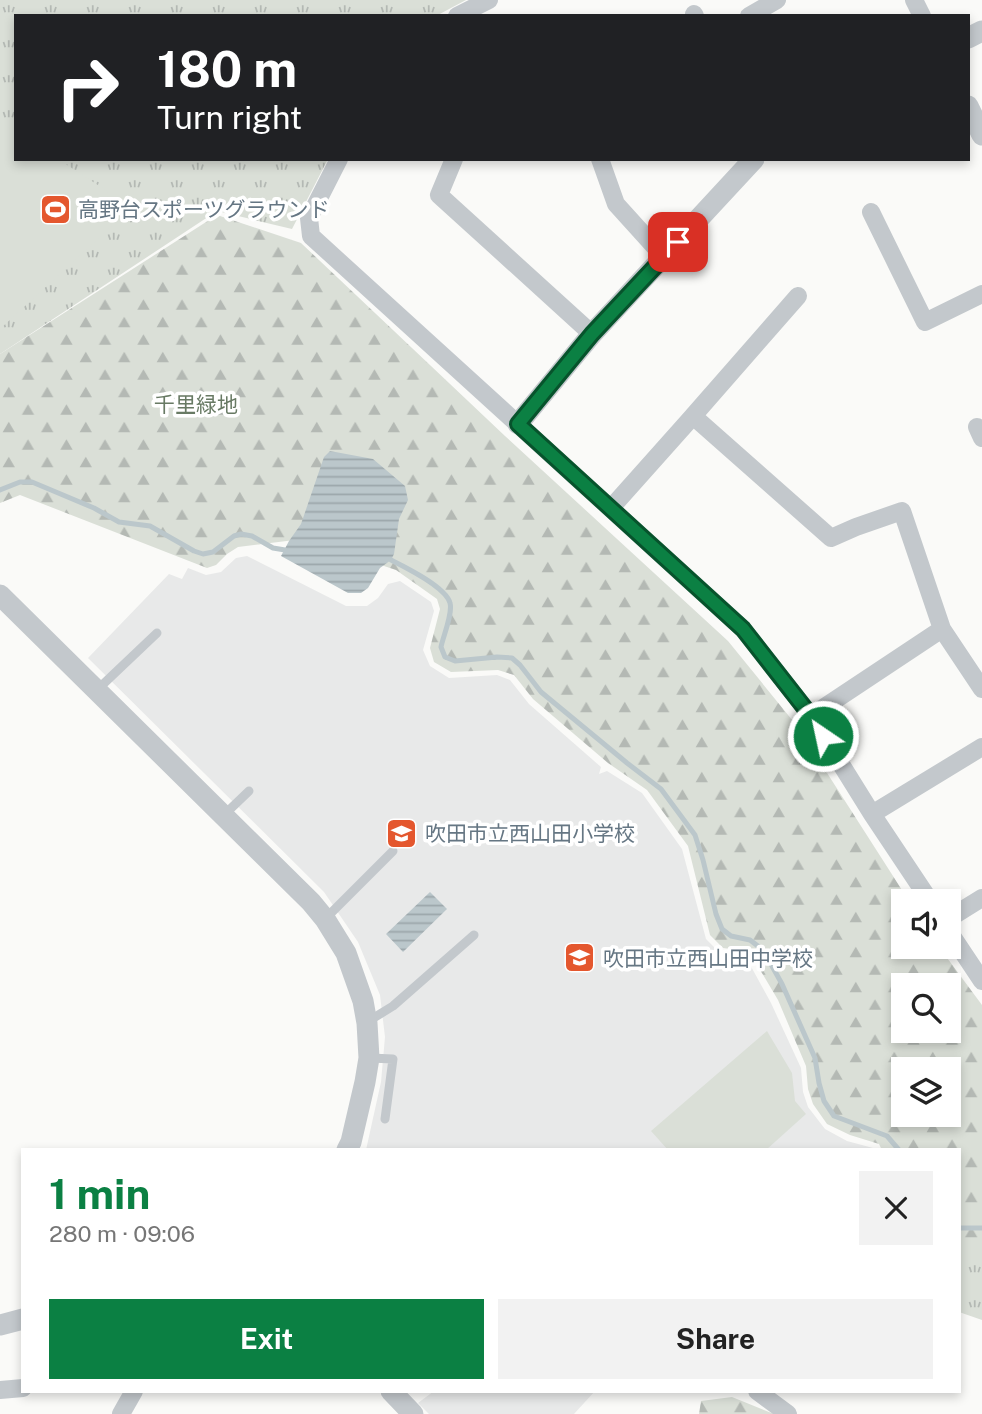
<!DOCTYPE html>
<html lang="en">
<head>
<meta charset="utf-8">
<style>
  :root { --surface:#fff; --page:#f2f2f2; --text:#222; --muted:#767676; --accent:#0b8043 }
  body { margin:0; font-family:"Public Sans","Noto Sans JP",sans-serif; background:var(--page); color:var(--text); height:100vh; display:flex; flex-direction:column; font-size:26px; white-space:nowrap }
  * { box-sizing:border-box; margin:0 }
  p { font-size:23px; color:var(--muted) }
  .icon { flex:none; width:38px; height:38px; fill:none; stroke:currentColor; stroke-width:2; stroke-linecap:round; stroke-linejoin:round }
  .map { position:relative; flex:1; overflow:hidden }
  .panel { position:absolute; left:21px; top:1148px; width:940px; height:245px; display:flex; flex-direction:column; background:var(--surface); border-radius:0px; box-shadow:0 4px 10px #0003 }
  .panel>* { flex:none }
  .banner { position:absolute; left:14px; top:14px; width:956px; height:147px; border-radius:0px; box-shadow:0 4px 10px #0003; background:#202124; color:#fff; overflow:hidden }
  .fabs { position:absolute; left:891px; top:889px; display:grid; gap:14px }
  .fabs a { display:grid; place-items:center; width:70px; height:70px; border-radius:0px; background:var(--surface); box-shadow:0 4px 10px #0003; font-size:35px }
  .pin { position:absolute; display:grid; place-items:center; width:60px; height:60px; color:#fff; margin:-30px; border-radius:14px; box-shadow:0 4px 10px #0006 }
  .me { position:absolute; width:77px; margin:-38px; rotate:326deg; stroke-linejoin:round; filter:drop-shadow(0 0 5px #0008) }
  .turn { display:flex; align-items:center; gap:24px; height:147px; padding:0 28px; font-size:32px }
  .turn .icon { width:91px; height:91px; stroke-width:2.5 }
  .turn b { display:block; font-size:49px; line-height:60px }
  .round { display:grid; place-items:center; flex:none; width:74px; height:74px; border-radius:0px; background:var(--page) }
  .headline { display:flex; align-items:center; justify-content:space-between; height:119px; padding:0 28px }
  h1 { font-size:42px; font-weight:700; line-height:52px; color:var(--accent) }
  .action { display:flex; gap:14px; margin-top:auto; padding:14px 28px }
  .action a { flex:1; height:80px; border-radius:0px; background:var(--accent); color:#fff; font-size:28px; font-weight:700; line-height:80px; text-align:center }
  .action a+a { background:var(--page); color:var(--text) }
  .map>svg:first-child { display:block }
  .built { fill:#e8e9e9 }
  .forest { fill:url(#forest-firs); fill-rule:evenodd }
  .park { fill:url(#park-tufts) }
  .pitch { fill:#dadfd7 }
  .water { fill:url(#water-rules) }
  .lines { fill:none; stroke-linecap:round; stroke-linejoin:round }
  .stream { stroke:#bbc7cb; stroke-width:5 }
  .service { stroke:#c3c8cc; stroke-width:9 }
  .minor { stroke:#c3c8cc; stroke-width:18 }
  .tertiary { stroke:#c3c8cc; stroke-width:21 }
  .route-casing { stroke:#07532c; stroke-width:18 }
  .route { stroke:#0b8043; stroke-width:12 }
  .labels { text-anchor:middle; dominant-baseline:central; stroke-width:7; stroke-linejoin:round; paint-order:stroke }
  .poi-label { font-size:21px; fill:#657683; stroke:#fff; text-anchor:start }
  .park-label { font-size:21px; fill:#687a64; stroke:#fff }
</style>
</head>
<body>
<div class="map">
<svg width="982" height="1414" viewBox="0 0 982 1414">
  <defs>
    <pattern id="forest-firs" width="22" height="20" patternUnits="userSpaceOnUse" patternTransform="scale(1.75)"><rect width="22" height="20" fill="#dadfd7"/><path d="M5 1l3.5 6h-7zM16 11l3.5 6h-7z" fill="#b4b9b4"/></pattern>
    <pattern id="park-tufts" width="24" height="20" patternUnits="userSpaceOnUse" patternTransform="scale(1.75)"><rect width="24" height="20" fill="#dadfd7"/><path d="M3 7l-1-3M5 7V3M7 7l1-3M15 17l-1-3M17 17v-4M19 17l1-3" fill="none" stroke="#b4b9b4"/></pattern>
    <pattern id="water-rules" width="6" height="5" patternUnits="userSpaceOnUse" patternTransform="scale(1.75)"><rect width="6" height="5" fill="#bbc7cb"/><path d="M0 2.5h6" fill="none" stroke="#9ca6aa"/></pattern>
  </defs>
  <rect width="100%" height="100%" fill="#fafaf8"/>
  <path class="built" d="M 247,556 L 346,606 L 367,606 L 378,598 L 388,584 L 400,581 L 431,602 L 434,611 L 423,650 L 430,666 L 449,678 L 497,675 L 510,680 L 529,704 L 601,767 L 599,774 L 607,771 L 642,793 L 682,849 L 706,939 L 720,953 L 741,956 L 748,961 L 771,1003 L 801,1068 L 803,1092 L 808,1107 L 825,1129 L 847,1141 L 873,1148 L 871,1150 L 366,1150 L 381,1082 L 385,1037 L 380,995 L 358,942 L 324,892 L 88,658 L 169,574 L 182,579 L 188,568 L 206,575 L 221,572 L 236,558 Z
    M 434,1391 L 595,1391 L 574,1414 L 429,1414 L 418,1403 Z"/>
  <path class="forest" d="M 217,215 L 301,243 L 505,436 L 728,641 L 797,726 L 909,901 L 903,901 L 903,947 L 939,947 L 982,1005 L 982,1284 L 959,1266 L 959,1150 L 882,1150 L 879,1144 L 850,1135 L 827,1124 L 813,1104 L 808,1089 L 806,1066 L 778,1000 L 753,958 L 746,951 L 723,948 L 710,935 L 688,846 L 647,790 L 608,763 L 533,699 L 514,675 L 498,670 L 451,672 L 434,662 L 430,648 L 440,609 L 437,599 L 396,570 L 303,539 L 238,547 L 227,554 L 216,565 L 207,568 L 20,495 L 0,503 L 0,354 ZM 903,985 L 948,985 L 948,1031 L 903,1031 ZM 903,1069 L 948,1069 L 948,1115 L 903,1115 Z
    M 732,1397 L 774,1414 L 699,1414 L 701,1401 Z"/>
  <path class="park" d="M 0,0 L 466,0 L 436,16 L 16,16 L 16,159 L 328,159 L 292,229 L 217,211 L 0,354 Z
    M 959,1243 L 982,1245 L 982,1320 L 959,1312 Z"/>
  <path class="pitch" d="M 0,122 L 16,132 L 16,159 L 58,159 L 107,191 L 112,226 L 0,329 Z
    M 767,1031 L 792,1073 L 795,1101 L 806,1114 L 766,1150 L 668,1150 L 651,1131 Z"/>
  <path class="water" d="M 330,451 L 373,459 L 405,486 L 408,500 L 399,519 L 394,554 L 391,560 L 380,568 L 368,588 L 361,593 L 348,593 L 281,556 L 289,541 L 301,524 L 324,457 Z
    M 430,892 L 447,909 L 403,952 L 386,934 Z"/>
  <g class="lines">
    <path class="stream" d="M 0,490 L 20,482 L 32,482 L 94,508 L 119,522 L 150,526 L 194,551 L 203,554 L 213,552 L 234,536 L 241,534 L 252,536 L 273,548 L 285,550
      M 391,560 C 405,567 446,587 450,603 C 453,613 443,637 441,647 L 445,657 L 455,661 L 497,657 L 512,658 L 520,665 L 541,692 L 627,763 L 661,789 L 695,835 L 703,860 L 716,914 L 722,929 L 731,936 L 750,940 L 763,950 L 782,984 L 815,1058 L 819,1083 L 824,1101 L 834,1116 L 887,1136 L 899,1150
      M 959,1228 L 982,1228"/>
    <path class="service" d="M 98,689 L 157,633
      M 224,815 L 249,791
      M 326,918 L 393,851
      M 367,1022 L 393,1006 L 474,935
      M 370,1058 L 393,1059 L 385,1119"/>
    <path class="minor" d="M 914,0 L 922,16
      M 694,14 L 695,16
      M 457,16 L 489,0
      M 749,16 L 777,0
      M 339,159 L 309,218 L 311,236 L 743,629 L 811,716 L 872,814 L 930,901
      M 454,159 L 439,195 L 592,334
      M 600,159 L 616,204 L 664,257
      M 871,212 L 925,322 L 982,294
      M 693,416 L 798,296
      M 977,427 L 982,438
      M 611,508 L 693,416 L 831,538 L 856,527 L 902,511 L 942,629 L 811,716
      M 942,629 L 982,689
      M 872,814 L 982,747
      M 948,919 L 982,898
      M 948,930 L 982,981
      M 0,1390 L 23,1388
      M 757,1391 L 788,1414
      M 121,1414 L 134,1391"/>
    <path class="tertiary" d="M 968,38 L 982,31
      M 968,106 L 982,135
      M 518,424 L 592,334 L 754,159
      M 0,595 L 311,902 L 325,919 L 346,953 L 363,1001 L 367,1023 L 369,1058 L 365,1082 L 351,1142 L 347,1150
      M 0,1325 L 23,1319
      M 391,1391 L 413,1414"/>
  </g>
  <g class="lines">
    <defs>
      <path id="route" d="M 678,242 L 592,334 L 518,424 L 743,629 L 811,716 L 823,736"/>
    </defs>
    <use href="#route" class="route-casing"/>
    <use href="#route" class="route"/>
  </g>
  <defs>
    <symbol id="stadium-square" viewBox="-11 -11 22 22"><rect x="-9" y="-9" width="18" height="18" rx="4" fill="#e4572e" stroke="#fff"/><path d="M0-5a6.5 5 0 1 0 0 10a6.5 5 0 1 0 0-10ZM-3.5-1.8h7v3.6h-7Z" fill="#fff"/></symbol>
    <symbol id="school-square" viewBox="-11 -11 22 22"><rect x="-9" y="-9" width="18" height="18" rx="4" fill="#e4572e" stroke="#fff"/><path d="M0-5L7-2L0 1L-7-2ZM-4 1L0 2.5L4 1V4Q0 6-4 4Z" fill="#fff"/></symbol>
  </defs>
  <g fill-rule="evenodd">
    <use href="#stadium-square" x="38" y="192" width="35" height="35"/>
    <use href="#school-square" x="384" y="816" width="35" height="35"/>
    <use href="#school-square" x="562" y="940" width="35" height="35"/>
  </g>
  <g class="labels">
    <g class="poi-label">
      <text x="78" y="209">高野台スポーツグラウンド</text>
      <text x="425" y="833">吹田市立西山田小学校</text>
      <text x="603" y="958">吹田市立西山田中学校</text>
    </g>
    <g class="park-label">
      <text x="196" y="404">千里緑地</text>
    </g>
  </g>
</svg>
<div class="fabs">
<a><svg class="icon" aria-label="sound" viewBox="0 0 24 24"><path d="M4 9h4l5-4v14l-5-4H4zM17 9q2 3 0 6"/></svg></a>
<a><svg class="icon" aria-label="search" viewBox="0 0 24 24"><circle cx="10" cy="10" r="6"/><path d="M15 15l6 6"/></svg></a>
<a><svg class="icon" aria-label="layers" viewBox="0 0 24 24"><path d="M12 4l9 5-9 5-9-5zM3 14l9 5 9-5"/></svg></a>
</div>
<div class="pin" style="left:678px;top:242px;background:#d93025"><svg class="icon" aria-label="arrive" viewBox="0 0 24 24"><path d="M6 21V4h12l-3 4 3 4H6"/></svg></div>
<svg class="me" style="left:823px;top:736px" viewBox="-20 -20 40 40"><circle r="17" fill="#0b8043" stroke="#fff" stroke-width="3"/><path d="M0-11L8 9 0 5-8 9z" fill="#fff"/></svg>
<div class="banner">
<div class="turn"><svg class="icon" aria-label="right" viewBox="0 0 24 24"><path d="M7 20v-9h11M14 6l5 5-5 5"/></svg><div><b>180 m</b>Turn right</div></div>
</div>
<section class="panel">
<div class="headline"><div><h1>1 min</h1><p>280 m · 09:06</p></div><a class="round"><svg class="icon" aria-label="close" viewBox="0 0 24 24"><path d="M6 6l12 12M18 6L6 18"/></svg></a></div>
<div class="action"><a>Exit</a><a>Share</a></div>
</section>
</div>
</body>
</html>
